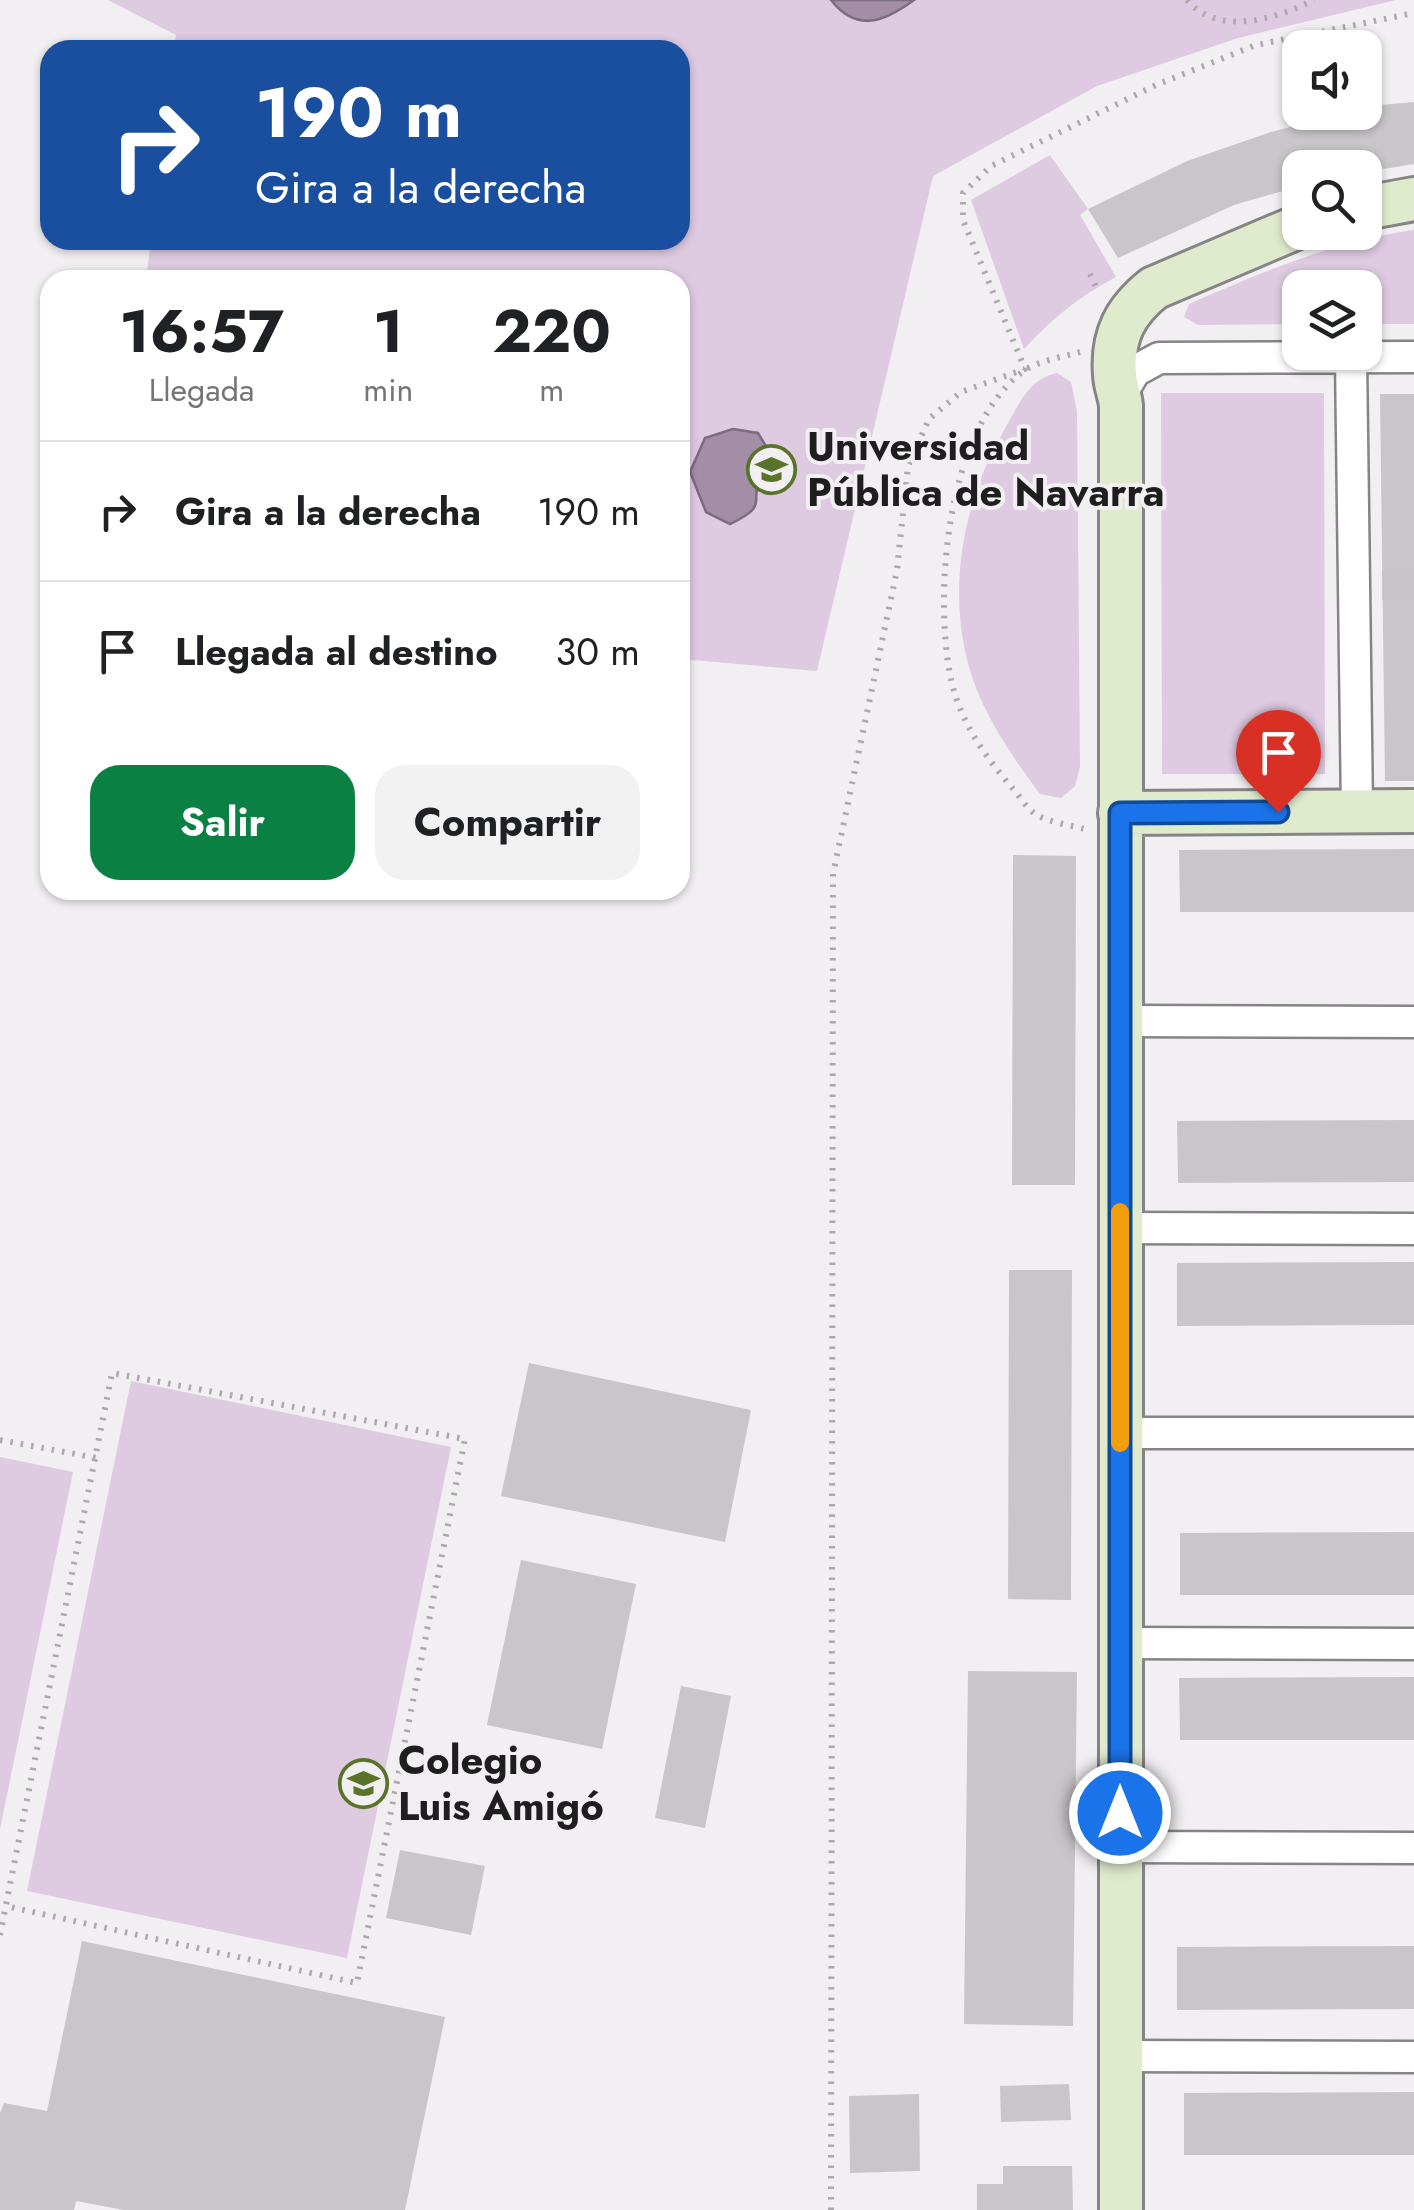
<!DOCTYPE html>
<html lang="es">
<head>
<meta charset="utf-8">
<style>
  :root { --surface:#fff; --page:#f2f2f2; --text:#202124; --muted:#757577; --line:#e0e0e0; --accent:#0b8043 }
  body { margin:0; font-family:Jost,sans-serif; background:var(--page); color:var(--text); height:100vh; display:flex; flex-direction:column; font-size:38px; white-space:nowrap }
  * { box-sizing:border-box; margin:0 }
  p { font-size:32px; color:var(--muted) }
  .icon { flex:none; width:55px; height:55px; fill:none; stroke:currentColor; stroke-width:2; stroke-linecap:round; stroke-linejoin:round }
  .map { position:relative; flex:1; overflow:hidden }
  .side { position:absolute; left:40px; top:270px; width:650px; height:630px; display:flex; flex-direction:column; background:var(--surface); border-radius:30px; box-shadow:0 2px 8px #0004 }
  .side>* { flex:none }
  .banner { position:absolute; left:40px; top:40px; width:650px; height:210px; border-radius:30px; box-shadow:0 2px 8px #0004; background:#1a4fa0; color:#fff; overflow:hidden }
  .fabs { position:absolute; left:1282px; top:30px; display:grid; gap:20px }
  .fabs a { display:grid; place-items:center; width:100px; height:100px; border-radius:20px; background:var(--surface); box-shadow:0 2px 8px #0004; font-size:50px }
  .pin { position:absolute; display:grid; place-items:center; width:85px; height:85px; color:#fff; margin:-102px -42px; border-radius:50% 50% 50% 0; rotate:-45deg; box-shadow:0 0 10px #0007 }
  .pin .icon { rotate:45deg }
  .me { position:absolute; width:110px; margin:-55px; rotate:0deg; stroke-linejoin:round; filter:drop-shadow(0 0 8px #0008) }
  .turn { display:flex; align-items:center; gap:35px; height:210px; padding:0 50px; font-size:45px }
  .turn .icon { width:130px; height:130px; stroke-width:2.5 }
  .turn b { display:block; font-size:70px; line-height:85px }
  .eta { display:flex; justify-content:space-evenly; align-items:center; height:170px; text-align:center }
  .eta b { font-size:60px; font-weight:700; line-height:70px }
  .primary-button { display:flex; gap:20px; margin-top:auto; padding:20px 50px }
  .primary-button a { flex:1; height:115px; border-radius:30px; background:var(--accent); color:#fff; font-size:40px; font-weight:700; line-height:115px; text-align:center }
  .primary-button a+a { background:var(--page); color:var(--text) }
  ul { padding:0; list-style:none }
  li { display:flex; align-items:center; gap:30px; height:140px; padding:0 50px; border-top:2px solid var(--line) }
  li div { flex:1 }
  li b { display:block; font-size:38px }
  li em { font-style:normal }
  .map>svg:first-child { display:block }
  .green { fill:#decae1 }
  .water { fill:#a38da7; stroke:#7b6c7e; stroke-width:2.5 }
  .building { fill:#c9c6c9 }
  .lines { fill:none; stroke-linecap:round; stroke-linejoin:round }
  .street-tunnel { stroke:#c7c5c7; stroke-width:30; stroke-dasharray:30 15; stroke-linecap:butt }
  .street-casing { stroke:#868487; stroke-width:35 }
  .secondary-casing { stroke:#868487; stroke-width:48 }
  .path { stroke:#aba9ab; stroke-width:6; stroke-dasharray:2.5 8; stroke-linecap:butt }
  .street { stroke:#fff; stroke-width:30 }
  .secondary { stroke:#e0ebce; stroke-width:42 }
  .route-casing { stroke:#114b97; stroke-width:25 }
  .route { stroke:#1a73e8; stroke-width:18 }
  .slow { stroke:#f59e0b; stroke-width:18 }
  .labels { text-anchor:middle; dominant-baseline:central; stroke-width:8; stroke-linejoin:round; paint-order:stroke }
  .poi-label { font-size:40px; font-weight:bold; fill:#1f1e1f; stroke:#f1eff1; text-anchor:start }
</style>
</head>
<body>
<div class="map">
<svg width="1414" height="2210" viewBox="0 0 1414 2210">
  <rect width="100%" height="100%" fill="#f1eff1"/>
  <path class="green" d="M 108,0 L 1396,0 L 1238,38 L 1097,86 L 933,176 L 817,671 L 680,659 L 680,280 L 146,280 L 151,240 L 680,240 L 680,50 L 174,50 L 176,35 Z
    M 1050,155 L 1088,209 L 1080,215 L 1116,277 C 1077,298 1054,317 1024,349 L 971,200 Z
    M 1414,230 L 1414,324 L 1365,324 L 1365,288 L 1300,288 L 1300,324 L 1198,325 L 1184,317 L 1189,304 C 1261,272 1336,241 1414,230 Z
    M 1057,373 L 1071,382 L 1077,411 L 1080,767 L 1075,786 L 1061,798 L 1040,794 C 1019,766 998,736 983,704 C 942,618 957,512 1003,432 C 1018,407 1027,379 1057,373 Z
    M 1161,393 L 1324,393 L 1325,774 L 1162,774 Z
    M 131,1381 L 451,1447 L 347,1958 L 27,1891 Z
    M 0,1457 L 73,1472 L 0,1829 Z"/>
  <path class="water" d="M 831,0 L 914,0 C 884,22 857,33 831,0 Z
    M 733,429 L 758,433 L 769,451 C 766,458 761,465 759,473 C 751,504 768,506 730,524 L 706,512 L 690,472 L 705,438 Z"/>
  <path class="building" d="M 1414,102 L 1414,164 L 1365,172 L 1365,168 L 1300,168 L 1300,186 L 1234,205 L 1118,258 L 1088,209 L 1187,161 L 1271,132 L 1346,112 L 1365,112 L 1365,108 L 1370,106 Z
    M 1380,394 L 1414,394 L 1414,781 L 1385,781 Z
    M 1414,849 L 1414,912 L 1180,912 L 1179,850 Z
    M 1013,855 L 1076,856 L 1075,1185 L 1012,1185 Z
    M 1414,1120 L 1414,1182 L 1178,1183 L 1177,1121 Z
    M 1414,1262 L 1414,1325 L 1177,1326 L 1177,1263 Z
    M 1009,1270 L 1072,1270 L 1071,1600 L 1008,1599 Z
    M 529,1363 L 751,1410 L 725,1542 L 501,1496 Z
    M 1414,1532 L 1414,1595 L 1180,1595 L 1180,1533 Z
    M 521,1560 L 636,1584 L 602,1749 L 487,1725 Z
    M 968,1671 L 1077,1672 L 1073,2026 L 964,2024 Z
    M 1414,1677 L 1414,1740 L 1180,1740 L 1179,1678 Z
    M 681,1686 L 731,1696 L 705,1828 L 655,1818 Z
    M 400,1850 L 485,1866 L 471,1935 L 386,1918 Z
    M 82,1941 L 445,2017 L 405,2210 L 124,2210 L 76,2201 L 74,2210 L 0,2210 L 0,2113 L 4,2103 L 47,2111 Z
    M 1414,1946 L 1414,2009 L 1177,2010 L 1177,1947 Z
    M 1069,2084 L 1071,2120 L 1001,2122 L 1000,2086 Z
    M 1414,2092 L 1414,2155 L 1184,2155 L 1184,2093 Z
    M 919,2094 L 920,2171 L 850,2173 L 849,2096 Z
    M 1003,2166 L 1072,2166 L 1073,2210 L 977,2210 L 977,2184 L 1003,2184 Z"/>
  <g class="lines">
    <path class="street-tunnel" d="M 1382,585 L 1414,585"/>
    <defs>
      <path id="street" d="M 1351,358 L 1357,811
        M 1120,396 L 1135,371 L 1159,358 L 1414,357
        M 1121,1021 L 1414,1022
        M 1120,1228 L 1414,1229
        M 1120,1433 L 1414,1433
        M 1120,1643 L 1414,1644
        M 1120,1847 L 1414,1848
        M 1120,2056 L 1414,2057"/>
      <path id="secondary" d="M 1365,208 L 1414,199
        M 1120,813 L 1414,811
        M 1121,2210 L 1121,406 C 1120,394 1115,385 1115,374 C 1112,336 1125,311 1154,288 L 1300,226"/>
    </defs>
    <use href="#street" class="street-casing"/>
    <use href="#secondary" class="secondary-casing"/>
    <path class="path" d="M 1187,0 C 1219,37 1276,19 1314,0
      M 1090,274 L 1098,291
      M 1080,352 C 1062,357 1037,361 1022,372 C 947,430 933,593 951,679 C 960,722 986,758 1014,790 C 1020,797 1027,808 1034,813 C 1046,822 1070,825 1085,829
      M 0,1440 L 97,1458
      M 0,1935 L 112,1373 L 465,1439 L 357,1983 L 6,1906
      M 831,2210 L 833,874 L 897,570 L 908,466 L 929,419 L 961,392 L 1025,369 L 963,220 L 963,193 L 991,166 L 1156,85 L 1256,45 L 1414,13"/>
    <use href="#street" class="street"/>
    <use href="#secondary" class="secondary"/>
  </g>
  <g class="lines">
    <defs>
      <path id="route" d="M 1120,1813 L 1120,813 L 1278,812"/>
    </defs>
    <use href="#route" class="route-casing"/>
    <use href="#route" class="route"/>
    <path class="slow" d="M 1120,1212 L 1120,1443"/>
  </g>
  <defs>
    <symbol id="university-ring" viewBox="-11 -11 22 22"><circle r="9.5" fill="#f1eff1" stroke="#597428" stroke-width="1.5"/><path d="M0-5L7-2L0 1L-7-2ZM-4 1L0 2.5L4 1V4Q0 6-4 4Z" fill="#597428"/></symbol>
    <symbol id="school-ring" viewBox="-11 -11 22 22"><circle r="9.5" fill="#f1eff1" stroke="#597428" stroke-width="1.5"/><path d="M0-5L7-2L0 1L-7-2ZM-4 1L0 2.5L4 1V4Q0 6-4 4Z" fill="#597428"/></symbol>
  </defs>
  <g fill-rule="evenodd">
    <use href="#university-ring" x="744" y="442" width="55" height="55"/>
    <use href="#school-ring" x="336" y="1756" width="55" height="55"/>
  </g>
  <g class="labels">
    <g class="poi-label">
      <text x="807" y="446">Universidad<tspan x="807" dy="46">Pública de Navarra</tspan></text>
      <text x="398" y="1760">Colegio<tspan x="398" dy="46">Luis Amigó</tspan></text>
    </g>
  </g>
</svg>
<div class="fabs">
<a><svg class="icon" aria-label="sound" viewBox="0 0 24 24"><path d="M4 9h4l5-4v14l-5-4H4zM17 9q2 3 0 6"/></svg></a>
<a><svg class="icon" aria-label="search" viewBox="0 0 24 24"><circle cx="10" cy="10" r="6"/><path d="M15 15l6 6"/></svg></a>
<a><svg class="icon" aria-label="layers" viewBox="0 0 24 24"><path d="M12 4l9 5-9 5-9-5zM3 14l9 5 9-5"/></svg></a>
</div>
<div class="pin" style="left:1278px;top:812px;background:#d93025"><svg class="icon" aria-label="arrive" viewBox="0 0 24 24"><path d="M6 21V4h12l-3 4 3 4H6"/></svg></div>
<svg class="me" style="left:1120px;top:1813px" viewBox="-20 -20 40 40"><circle r="17" fill="#1a73e8" stroke="#fff" stroke-width="3"/><path d="M0-11L8 9 0 5-8 9z" fill="#fff"/></svg>
<div class="banner">
<div class="turn"><svg class="icon" aria-label="right" viewBox="0 0 24 24"><path d="M7 20v-9h11M14 6l5 5-5 5"/></svg><div><b>190 m</b>Gira a la derecha</div></div>
</div>
<section class="side">
<div class="eta">
<div><b>16:57</b><p>Llegada</p></div>
<div><b>1</b><p>min</p></div>
<div><b>220</b><p>m</p></div>
</div>
<ul>
<li><svg class="icon" aria-label="right" viewBox="0 0 24 24"><path d="M7 20v-9h11M14 6l5 5-5 5"/></svg><div><b>Gira a la derecha</b></div><em>190 m</em></li>
<li><svg class="icon" aria-label="arrive" viewBox="0 0 24 24"><path d="M6 21V4h12l-3 4 3 4H6"/></svg><div><b>Llegada al destino</b></div><em>30 m</em></li>
</ul>
<div class="primary-button"><a>Salir</a><a>Compartir</a></div>
</section>
</div>
</body>
</html>
